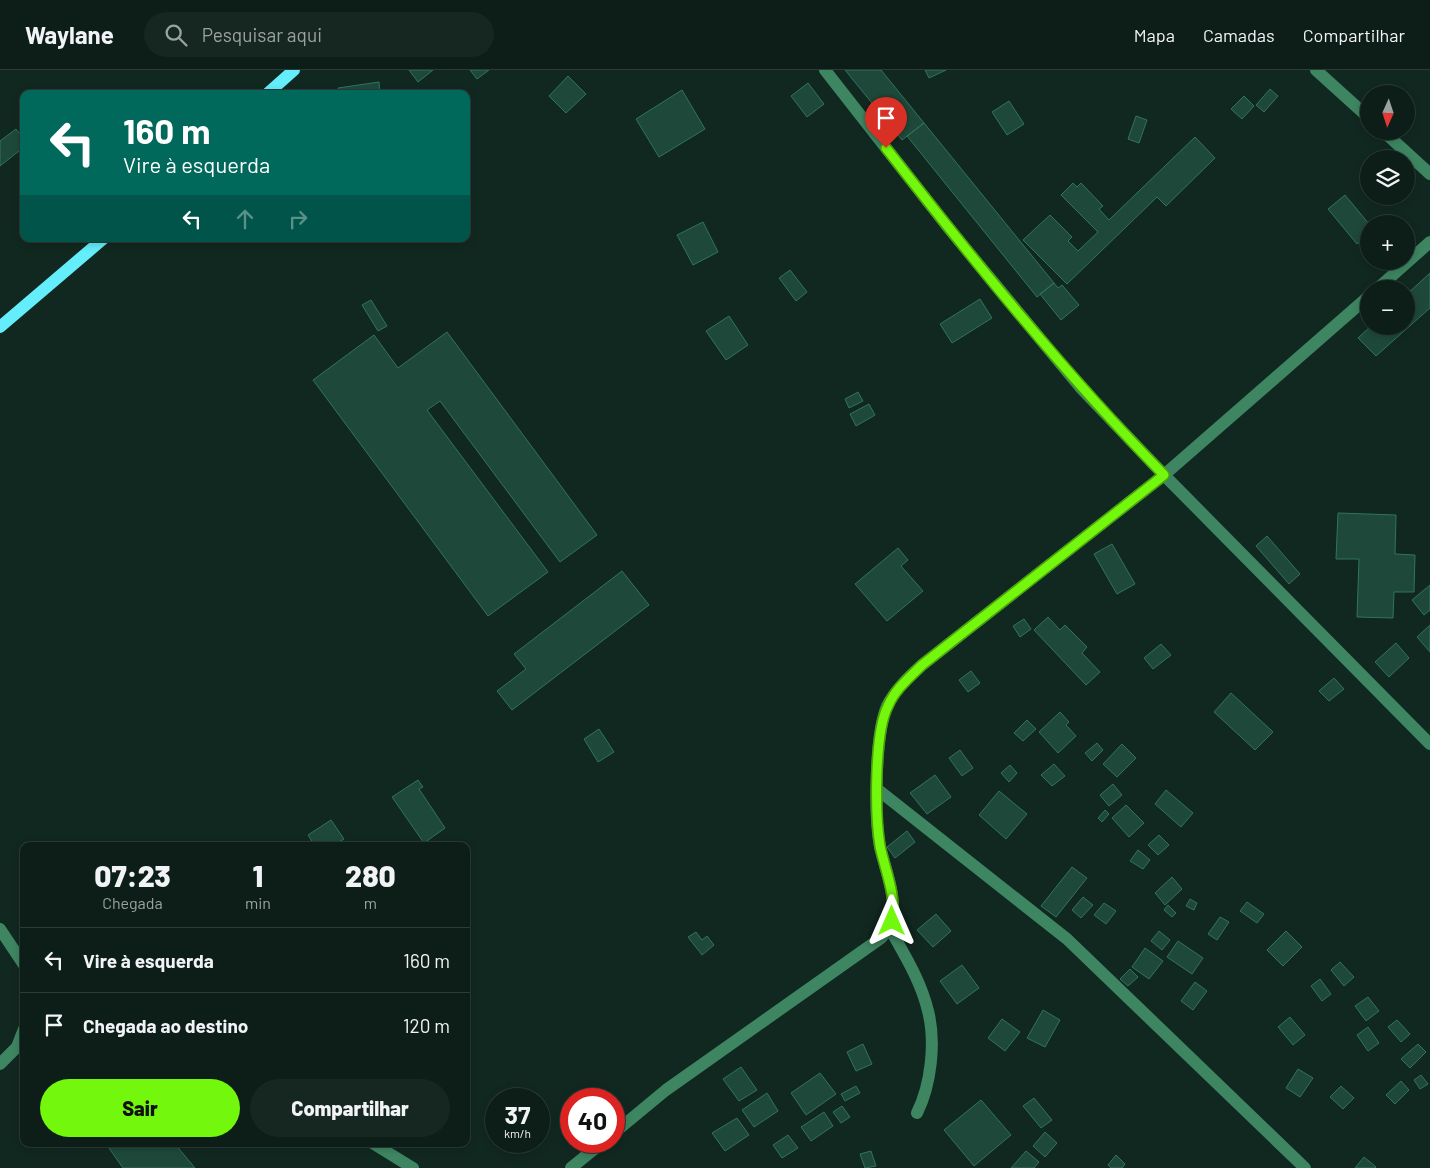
<!DOCTYPE html>
<html lang="pt">
<head>
<meta charset="utf-8">
<style>
  :root { --surface:#0d1e18; --page:#162721; --text:#f1f3f6; --muted:#9aa2a2; --line:#2d3c37; --accent:#73f70c }
  body { margin:0; font-family:Barlow,sans-serif; background:var(--page); color:var(--text); height:100vh; display:flex; flex-direction:column; font-size:19px; white-space:nowrap }
  * { box-sizing:border-box; margin:0 }
  p { font-size:16px; color:var(--muted) }
  .icon { flex:none; width:28px; height:28px; fill:none; stroke:currentColor; stroke-width:2; stroke-linecap:round; stroke-linejoin:round }
  .map { position:relative; flex:1; overflow:hidden }
  .sheet { position:absolute; left:20px; top:772px; width:450px; height:305px; display:flex; flex-direction:column; background:var(--surface); border-radius:10px; box-shadow:0 2px 8px #0003,0 0 0 1px var(--line) }
  .sheet>* { flex:none }
  .top-card { position:absolute; left:20px; top:20px; width:450px; height:152px; border-radius:10px; box-shadow:0 2px 8px #0003,0 0 0 1px var(--line); background:#00695c; color:#fff; overflow:hidden }
  .needle { width:32px; rotate:183deg }
  .controls { position:absolute; left:1360px; top:15px; display:grid; gap:10px }
  .controls a { display:grid; place-items:center; width:55px; height:55px; border-radius:50%; background:var(--surface); box-shadow:0 2px 8px #0003,0 0 0 1px var(--line); font-size:25px }
  .speed { position:absolute; left:485px; top:1018px; display:flex; gap:10px; font-size:25px; font-weight:700; text-align:center }
  .speed>* { display:grid; place-content:center; width:65px; height:65px; border-radius:50%; background:var(--surface); box-shadow:0 2px 8px #0003,0 0 0 1px var(--line); line-height:1 }
  .speed small { font-size:12px; font-weight:400 }
  .speed .limit { border:8px solid #d22; background:#fff; color:#111 }
  .pin { position:absolute; display:grid; place-items:center; width:42px; height:42px; color:#fff; margin:-51px -21px; border-radius:50% 50% 50% 0; rotate:-45deg; box-shadow:0 0 5px #0007 }
  .pin .icon { rotate:45deg }
  .me { position:absolute; width:55px; margin:-28px; rotate:0deg; stroke-linejoin:round; filter:drop-shadow(0 0 4px #0008) }
  .turn { display:flex; align-items:center; gap:18px; height:105px; padding:0 20px; font-size:22px }
  .turn .icon { width:65px; height:65px; stroke-width:2.5 }
  .turn b { display:block; font-size:35px; line-height:42px }
  .lanes { display:flex; align-items:center; height:48px; padding:0 20px; background:#0003; justify-content:center; gap:25px; direction:ltr }
  .lanes .off { opacity:.35 }
  .eta { display:flex; justify-content:space-evenly; align-items:center; height:85px; text-align:center }
  .eta b { font-size:30px; font-weight:800; line-height:35px }
  .action { display:flex; gap:10px; margin-top:auto; padding:10px 20px }
  .action a { flex:1; height:58px; border-radius:30px; background:var(--accent); color:#111; font-size:20px; font-weight:800; line-height:58px; text-align:center }
  .action a+a { background:var(--page); color:var(--text) }
  ul { padding:0; list-style:none }
  li { display:flex; align-items:center; gap:15px; height:65px; padding:0 20px; border-top:1px solid var(--line) }
  li div { flex:1 }
  li b { display:block; font-size:19px }
  li em { font-style:normal }
  header { display:flex; align-items:center; gap:30px; box-sizing:border-box; height:70px; padding:0 25px; background:var(--surface); border-bottom:1px solid var(--line) }
  header strong { font-size:24px }
  nav { display:flex; gap:28px; margin-inline-start:auto; font-size:18px }
  .search { width:350px; height:45px; background:var(--page); display:flex; align-items:center; gap:12px; box-sizing:border-box; padding:0 18px; border-radius:28px; color:var(--muted); font-size:19px }
  .map>svg:first-child { display:block }
  .building { fill:#1e493a; stroke:#30745d }
  .lines { fill:none; stroke-linecap:round; stroke-linejoin:round }
  .minor { stroke:#3e8662; stroke-width:12 }
  .major { stroke:#64edfa; stroke-width:12 }
  .route-casing { stroke:#4ba108; stroke-width:12 }
  .route { stroke:#73f70c; stroke-width:9 }
</style>
</head>
<body>
<header>
<strong>Waylane</strong>
<div class="search"><svg class="icon" aria-label="search" viewBox="0 0 24 24"><circle cx="10" cy="10" r="6"/><path d="M15 15l6 6"/></svg>Pesquisar aqui</div>
<nav><a>Mapa</a><a>Camadas</a><a>Compartilhar</a></nav>
</header>
<div class="map">
<svg width="1430" height="1098" viewBox="0 0 1430 1098">
  <rect width="100%" height="100%" fill="#112820"/>
  <path class="building" d="M 409,0 L 433,0 L 418,12 Z
    M 470,0 L 489,0 L 477,9 Z
    M 845,0 L 881,0 L 924,53 L 902,70 Z
    M 925,0 L 946,0 L 929,8 Z
    M 568,6 L 586,24 L 566,43 L 549,26 Z
    M 379,12 L 380,24 L 339,24 L 338,18 Z
    M 808,13 L 824,34 L 807,47 L 791,26 Z
    M 1270,19 L 1278,26 L 1264,42 L 1256,35 Z
    M 682,20 L 705,59 L 659,87 L 636,49 Z
    M 1244,26 L 1254,36 L 1242,49 L 1231,39 Z
    M 1009,31 L 1024,54 L 1007,65 L 992,42 Z
    M 1136,46 L 1147,50 L 1139,73 L 1128,69 Z
    M 924,53 L 1054,213 L 1037,227 L 907,66 Z
    M 16,59 L 24,70 L 24,77 L 0,96 L 0,71 Z
    M 1195,67 L 1215,88 L 1166,136 L 1157,127 L 1067,214 L 1023,170 L 1050,145 L 1072,167 L 1068,171 L 1078,181 L 1098,162 L 1061,125 L 1073,113 L 1077,117 L 1081,113 L 1103,136 L 1099,139 L 1109,150 Z
    M 1345,125 L 1369,154 L 1369,164 L 1357,174 L 1328,139 Z
    M 703,152 L 718,182 L 693,195 L 677,165 Z
    M 790,200 L 807,222 L 796,231 L 779,208 Z
    M 1430,203 L 1430,238 L 1376,286 L 1358,268 L 1371,256 L 1406,256 L 1406,225 Z
    M 1054,213 L 1058,218 L 1062,215 L 1079,235 L 1061,250 L 1040,224 Z
    M 980,229 L 992,248 L 952,273 L 940,254 Z
    M 371,230 L 387,256 L 378,261 L 362,235 Z
    M 729,246 L 748,275 L 726,290 L 706,261 Z
    M 447,262 L 597,465 L 560,492 L 440,331 L 427,340 L 548,502 L 488,546 L 313,310 L 374,265 L 398,298 Z
    M 858,322 L 863,331 L 849,338 L 845,329 Z
    M 869,334 L 875,345 L 856,356 L 850,344 Z
    M 1338,443 L 1396,445 L 1395,484 L 1415,485 L 1414,522 L 1394,522 L 1393,548 L 1357,547 L 1359,489 L 1336,489 Z
    M 1267,466 L 1300,504 L 1289,514 L 1256,476 Z
    M 1112,474 L 1135,514 L 1117,524 L 1094,484 Z
    M 898,478 L 908,490 L 901,496 L 923,521 L 887,551 L 855,514 Z
    M 622,501 L 649,535 L 512,640 L 497,621 L 526,599 L 514,584 Z
    M 1430,515 L 1430,540 L 1424,545 L 1412,530 Z
    M 1048,547 L 1060,560 L 1065,555 L 1087,577 L 1082,583 L 1100,602 L 1086,615 L 1034,560 Z
    M 1024,549 L 1031,559 L 1020,567 L 1013,556 Z
    M 1430,555 L 1430,582 L 1417,567 Z
    M 1396,573 L 1409,588 L 1389,607 L 1375,592 Z
    M 1161,574 L 1171,585 L 1153,599 L 1144,588 Z
    M 971,601 L 980,613 L 968,622 L 959,610 Z
    M 1334,608 L 1344,619 L 1329,631 L 1319,621 Z
    M 1231,623 L 1273,662 L 1255,680 L 1214,642 Z
    M 1060,642 L 1069,652 L 1066,655 L 1076,666 L 1058,683 L 1039,662 Z
    M 1027,650 L 1036,659 L 1023,671 L 1014,663 Z
    M 599,659 L 614,682 L 598,692 L 584,669 Z
    M 1097,673 L 1103,680 L 1092,691 L 1085,683 Z
    M 1122,674 L 1136,688 L 1117,707 L 1103,694 Z
    M 960,680 L 973,698 L 962,706 L 949,688 Z
    M 1054,694 L 1065,706 L 1052,716 L 1041,705 Z
    M 1010,695 L 1017,703 L 1009,712 L 1001,703 Z
    M 935,705 L 951,727 L 927,744 L 910,723 Z
    M 418,710 L 423,717 L 419,719 L 445,758 L 424,773 L 392,727 Z
    M 1113,714 L 1122,725 L 1109,736 L 1100,725 Z
    M 1166,720 L 1193,743 L 1181,757 L 1155,734 Z
    M 999,721 L 1027,744 L 1006,769 L 979,745 Z
    M 1126,735 L 1144,753 L 1129,767 L 1112,748 Z
    M 1105,740 L 1109,744 L 1102,752 L 1098,748 Z
    M 331,750 L 344,769 L 332,776 L 315,776 L 308,765 Z
    M 907,761 L 915,772 L 895,788 L 887,777 Z
    M 1159,765 L 1169,775 L 1158,785 L 1148,775 Z
    M 1138,780 L 1150,790 L 1143,799 L 1130,791 Z
    M 1072,797 L 1087,808 L 1056,847 L 1041,836 Z
    M 1172,807 L 1182,819 L 1165,835 L 1155,823 Z
    M 1083,827 L 1093,835 L 1081,848 L 1072,840 Z
    M 1190,829 L 1197,833 L 1194,840 L 1186,836 Z
    M 1247,832 L 1264,844 L 1257,853 L 1240,841 Z
    M 1104,833 L 1116,841 L 1106,854 L 1094,845 Z
    M 1168,835 L 1176,843 L 1172,847 L 1164,840 Z
    M 936,844 L 951,861 L 933,877 L 917,860 Z
    M 1220,847 L 1229,852 L 1217,870 L 1208,864 Z
    M 1159,861 L 1170,870 L 1162,880 L 1151,871 Z
    M 1286,861 L 1302,877 L 1283,896 L 1267,880 Z
    M 696,862 L 702,870 L 707,866 L 714,875 L 702,885 L 688,867 Z
    M 1178,871 L 1203,888 L 1192,904 L 1167,887 Z
    M 1145,878 L 1163,891 L 1149,909 L 1132,897 Z
    M 1340,892 L 1354,907 L 1344,916 L 1331,900 Z
    M 962,895 L 979,918 L 957,934 L 940,911 Z
    M 1130,899 L 1138,907 L 1128,916 L 1120,909 Z
    M 1320,909 L 1331,924 L 1322,931 L 1311,916 Z
    M 1195,912 L 1207,921 L 1193,940 L 1181,931 Z
    M 1368,927 L 1379,941 L 1366,951 L 1355,936 Z
    M 1043,940 L 1060,950 L 1045,977 L 1027,968 Z
    M 1290,947 L 1305,965 L 1293,975 L 1278,957 Z
    M 1002,949 L 1020,962 L 1005,981 L 988,968 Z
    M 1397,950 L 1410,964 L 1401,972 L 1388,957 Z
    M 1368,957 L 1379,973 L 1368,981 L 1357,965 Z
    M 863,974 L 872,994 L 856,1001 L 847,982 Z
    M 1418,974 L 1426,982 L 1410,998 L 1401,989 Z
    M 741,997 L 757,1020 L 739,1031 L 723,1009 Z
    M 1298,999 L 1313,1008 L 1300,1027 L 1286,1018 Z
    M 820,1003 L 836,1024 L 806,1045 L 791,1023 Z
    M 1421,1005 L 1428,1014 L 1420,1019 L 1414,1010 Z
    M 1401,1011 L 1409,1020 L 1395,1034 L 1386,1025 Z
    M 856,1016 L 860,1023 L 845,1031 L 841,1024 Z
    M 1341,1016 L 1354,1028 L 1343,1039 L 1330,1027 Z
    M 767,1023 L 778,1041 L 754,1057 L 742,1040 Z
    M 1034,1028 L 1052,1050 L 1041,1058 L 1023,1036 Z
    M 981,1030 L 1011,1065 L 974,1096 L 944,1060 Z
    M 842,1036 L 850,1047 L 841,1053 L 833,1042 Z
    M 824,1042 L 833,1056 L 811,1071 L 801,1057 Z
    M 737,1048 L 749,1065 L 725,1081 L 712,1063 Z
    M 1045,1062 L 1057,1073 L 1045,1087 L 1033,1076 Z
    M 788,1065 L 798,1078 L 782,1088 L 773,1075 Z
    M 106,1074 L 175,1074 L 195,1098 L 123,1098 Z
    M 871,1081 L 876,1096 L 865,1098 L 860,1084 Z
    M 1026,1081 L 1039,1092 L 1034,1098 L 1011,1098 Z
    M 1116,1085 L 1125,1094 L 1122,1098 L 1111,1098 L 1108,1095 Z
    M 1364,1087 L 1376,1097 L 1375,1098 L 1355,1098 Z"/>
  <g class="lines">
    <path class="minor" d="M 825,0 L 951,161 L 1080,317 L 1164,405 L 1430,674
      M 1316,0 L 1369,48
      M 1383,61 L 1430,104
      M 1377,219 L 1430,172
      M 877,719 L 1067,869 L 1305,1098
      M 889,857 C 904,884 921,911 928,941 C 936,972 931,1015 917,1043
      M 0,859 L 24,895
      M 0,994 L 17,977 L 24,959
      M 614,1063 L 666,1020 L 881,868 C 887,862 892,854 893,845 C 895,823 885,798 880,777 C 874,746 875,664 887,636 C 895,620 909,607 922,595 L 1164,405 L 1369,226
      M 374,1074 L 413,1098
      M 571,1098 L 604,1071"/>
    <path class="major" d="M 267,24 L 294,0
      M 0,257 L 103,169"/>
  </g>
  <g class="lines">
    <defs>
      <path id="route" d="M 886,78 C 974,191 1064,303 1164,405 L 922,595 C 910,607 895,619 888,636 C 874,663 875,745 880,776 C 885,800 897,827 892,851"/>
    </defs>
    <use href="#route" class="route-casing"/>
    <use href="#route" class="route"/>
  </g>
</svg>
<div class="controls">
<a><svg class="needle" viewBox="-14 -14 28 28"><path d="M0-13l5 13h-10z" fill="#e53935"/><path d="M0 13l5-13h-10z" fill="#9aa2a2"/></svg></a>
<a><svg class="icon" aria-label="layers" viewBox="0 0 24 24"><path d="M12 4l9 5-9 5-9-5zM3 14l9 5 9-5"/></svg></a>
<a>+</a>
<a>−</a>
</div>
<div class="speed"><div>37<small>km/h</small></div><div class="limit">40</div></div>
<div class="pin" style="left:886px;top:78px;background:#d93025"><svg class="icon" aria-label="arrive" viewBox="0 0 24 24"><path d="M6 21V4h12l-3 4 3 4H6"/></svg></div>
<svg class="me" style="left:892px;top:851px" viewBox="-20 -20 40 40"><path d="M0-17L14 15 0 8-14 15z" fill="#73f70c" stroke="#fff" stroke-width="4"/></svg>
<div class="top-card">
<div class="turn"><svg class="icon" aria-label="left" viewBox="0 0 24 24"><path d="M17 20v-9H6M10 6l-5 5 5 5"/></svg><div><b>160 m</b>Vire à esquerda</div></div>
<div class="lanes"><svg class="icon" aria-label="left" viewBox="0 0 24 24"><path d="M17 20v-9H6M10 6l-5 5 5 5"/></svg><svg class="icon off" aria-label="ahead" viewBox="0 0 24 24"><path d="M12 20V5M6 11l6-6 6 6"/></svg><svg class="icon off" aria-label="right" viewBox="0 0 24 24"><path d="M7 20v-9h11M14 6l5 5-5 5"/></svg></div>
</div>
<section class="sheet">
<div class="eta">
<div><b>07:23</b><p>Chegada</p></div>
<div><b>1</b><p>min</p></div>
<div><b>280</b><p>m</p></div>
</div>
<ul>
<li><svg class="icon" aria-label="left" viewBox="0 0 24 24"><path d="M17 20v-9H6M10 6l-5 5 5 5"/></svg><div><b>Vire à esquerda</b></div><em>160 m</em></li>
<li><svg class="icon" aria-label="arrive" viewBox="0 0 24 24"><path d="M6 21V4h12l-3 4 3 4H6"/></svg><div><b>Chegada ao destino</b></div><em>120 m</em></li>
</ul>
<div class="action"><a>Sair</a><a>Compartilhar</a></div>
</section>
</div>
</body>
</html>
